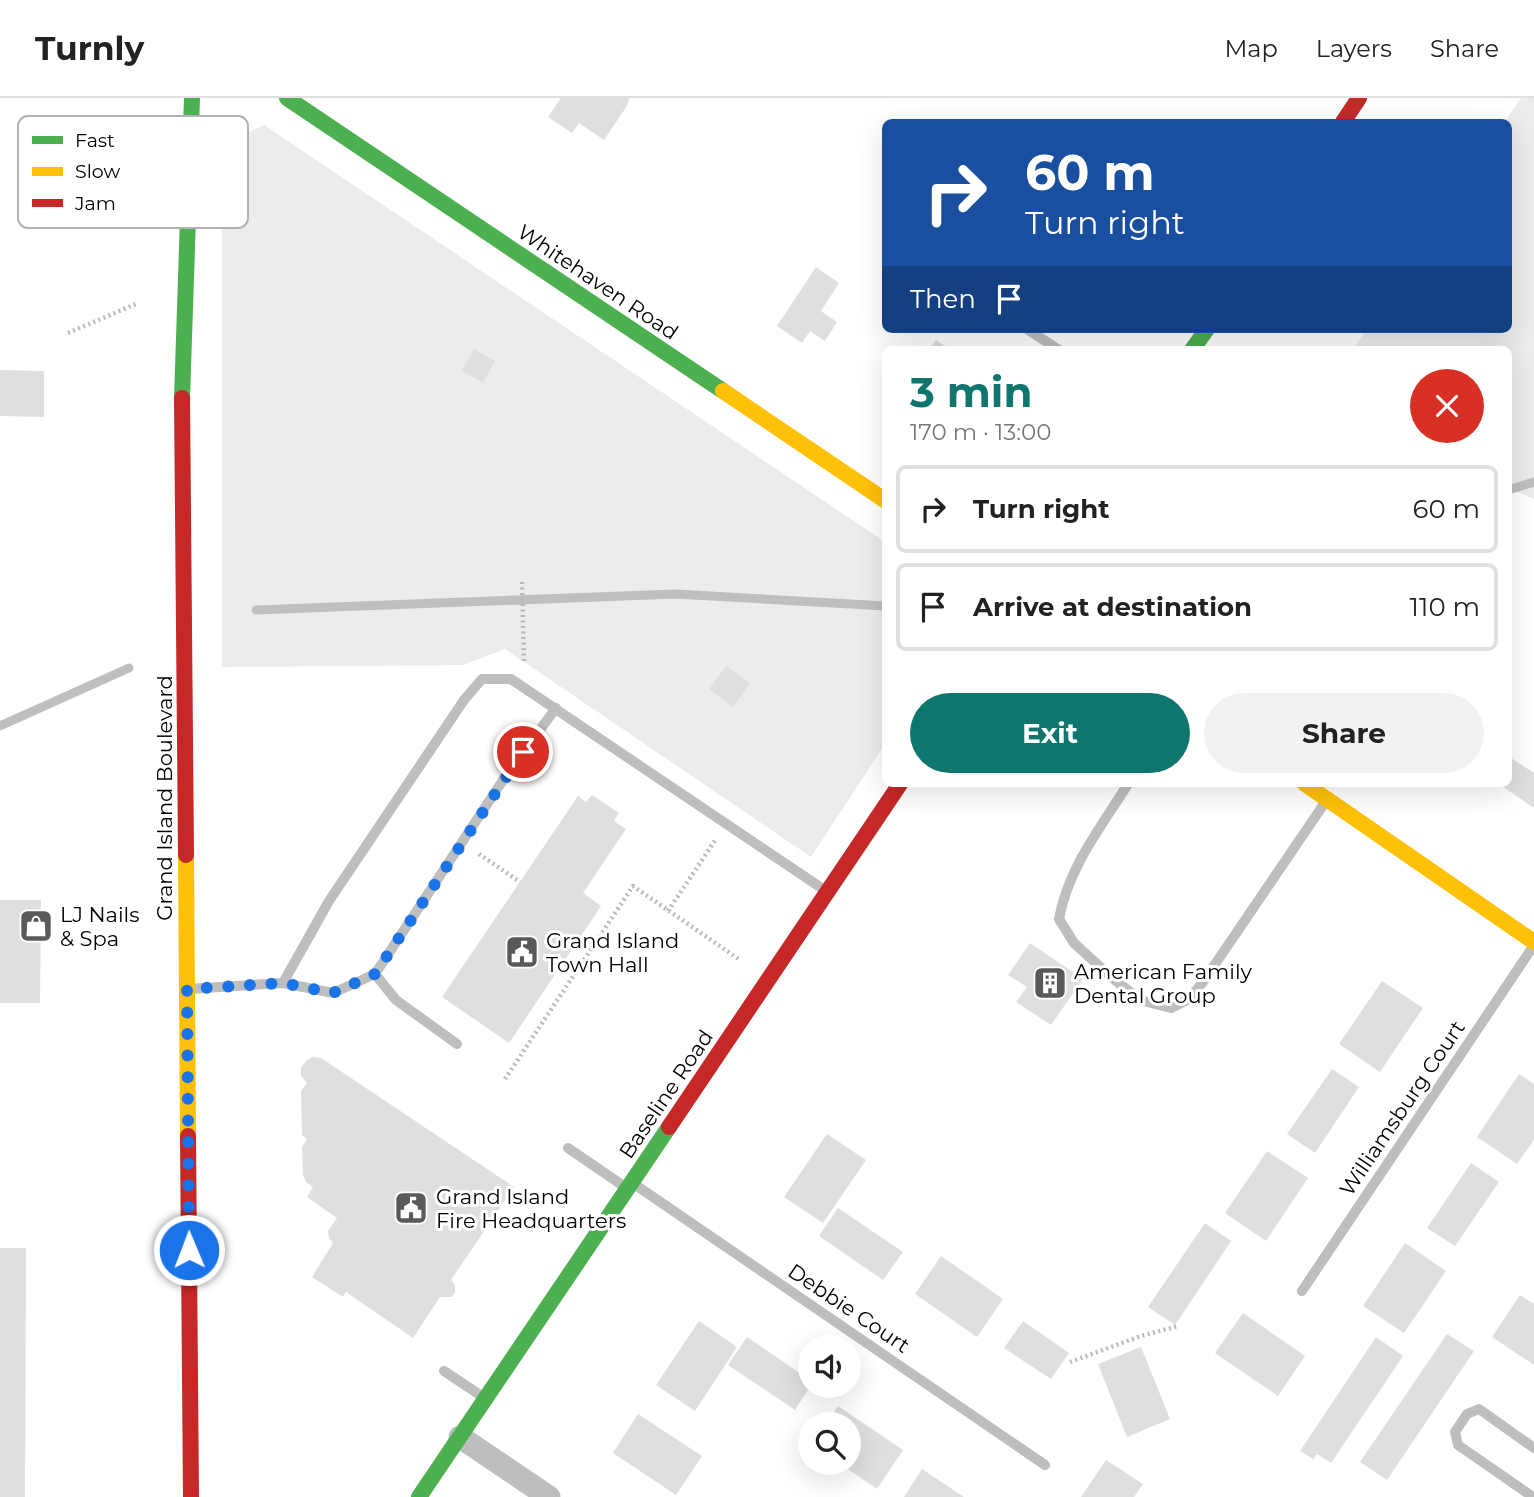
<!DOCTYPE html>
<html lang="en">
<head>
<meta charset="utf-8">
<style>
  :root { --surface:#fff; --page:#f2f2f2; --text:#222; --muted:#767676; --line:#e0e0e0; --accent:#0f766e }
  body { margin:0; font-family:Montserrat,sans-serif; background:var(--page); color:var(--text); height:100vh; display:flex; flex-direction:column; font-size:26px; white-space:nowrap }
  * { box-sizing:border-box; margin:0 }
  p { font-size:23px; color:var(--muted) }
  .icon { flex:none; width:38px; height:38px; fill:none; stroke:currentColor; stroke-width:2; stroke-linecap:round; stroke-linejoin:round }
  .map { position:relative; flex:1; overflow:hidden }
  .side { position:absolute; left:882px; top:248px; width:630px; height:441px; display:flex; flex-direction:column; background:var(--surface); border-radius:10px; box-shadow:0 7px 28px #0002 }
  .side>* { flex:none }
  .hud { position:absolute; left:882px; top:21px; width:630px; height:214px; border-radius:10px; box-shadow:0 7px 28px #0002; background:#1a4fa0; color:#fff; overflow:hidden }
  .controls { position:absolute; left:798px; top:1237px; display:grid; gap:14px }
  .controls a { display:grid; place-items:center; width:63px; height:63px; border-radius:50%; background:var(--surface); box-shadow:0 7px 28px #0002; font-size:35px }
  .pin { position:absolute; display:grid; place-items:center; width:60px; height:60px; color:#fff; margin:-30px; border:4px solid #fff; border-radius:50%; box-shadow:0 2px 7px #0007 }
  .me { position:absolute; width:77px; margin:-38px; rotate:359deg; stroke-linejoin:round; filter:drop-shadow(0 0 5px #0008) }
  .turn { display:flex; align-items:center; gap:24px; height:147px; padding:0 28px; font-size:32px }
  .turn .icon { width:91px; height:91px; stroke-width:2.5 }
  .turn b { display:block; font-size:49px; line-height:60px }
  .then { display:flex; align-items:center; height:66px; padding:0 28px; background:#0003; gap:14px; font-size:26px }
  .round { display:grid; place-items:center; flex:none; width:74px; height:74px; border-radius:37px; background:var(--page) }
  .head { display:flex; align-items:center; justify-content:space-between; height:119px; padding:0 28px }
  h1 { font-size:42px; font-weight:700; line-height:52px; color:var(--accent) }
  .cta { display:flex; gap:14px; margin-top:auto; padding:14px 28px }
  .cta a { flex:1; height:80px; border-radius:42px; background:var(--accent); color:#fff; font-size:28px; font-weight:700; line-height:80px; text-align:center }
  .cta a+a { background:var(--page); color:var(--text) }
  ul { padding:0; list-style:none }
  li { display:flex; align-items:center; gap:21px; height:88px; margin:0 14px 10px; padding:0 14px; border:4px solid var(--line); border-radius:10px }
  li div { flex:1 }
  li b { display:block; font-size:26px }
  li em { font-style:normal }
  header { display:flex; align-items:center; gap:42px; box-sizing:border-box; height:98px; padding:0 35px; background:var(--surface); border-bottom:2px solid var(--line) }
  header strong { font-size:33px }
  nav { display:flex; gap:38px; margin-inline-start:auto; font-size:24px }
  .map>svg:first-child { display:block }
  .green { fill:#ececec }
  .lines { fill:none; stroke-linecap:round; stroke-linejoin:round }
  .stream { stroke:#bfbfbf; stroke-width:9 }
  .building { fill:#dfdfdf }
  .path { stroke:#b9b9b9; stroke-width:4.5; stroke-dasharray:2 3.5; stroke-linecap:butt }
  .lane { stroke:#bebebe; stroke-width:10 }
  .street { stroke:#bebebe; stroke-width:23 }
  .fast { stroke:#4caf50; stroke-width:16 }
  .slow { stroke:#ffc107; stroke-width:16 }
  .jam { stroke:#c62828; stroke-width:16 }
  .route { stroke:#1a73e8; stroke-width:12; stroke-dasharray:0 21.6 }
  .labels { text-anchor:middle; dominant-baseline:central; stroke-width:6; stroke-linejoin:round; paint-order:stroke }
  .street-label { font-size:21px; fill:#000; stroke:#fff }
  .poi-label { font-size:21px; fill:#000; stroke:#fff; text-anchor:start }
  .key { fill:#fff; stroke:#b2b2b2; stroke-width:2 }
  .key-label { font-size:19px; fill:#000 }
</style>
</head>
<body>
<header>
<strong>Turnly</strong>
<nav><a>Map</a><a>Layers</a><a>Share</a></nav>
</header>
<div class="map">
<svg width="1534" height="1399" viewBox="0 0 1534 1399">
  <rect width="100%" height="100%" fill="#fff"/>
  <path class="green" d="M 1521,0 L 1534,0 L 1534,401 L 1509,390 L 1508,252 L 1353,252 L 1367,231 L 1508,231 L 1508,24 L 1505,24 Z
    M 264,27 L 885,444 L 885,646 L 811,759 L 505,551 L 463,567 L 222,569 L 222,46 Z"/>
  <g class="lines">
    <path class="stream" d="M 1508,392 L 1534,384
      M 256,512 L 675,496 L 886,508
      M 0,628 L 129,570"/>
  </g>
  <path class="building" d="M 561,0 L 629,0 L 627,8 L 604,42 L 579,25 L 572,35 L 548,19 Z
    M 816,169 L 839,185 L 821,213 L 837,224 L 825,243 L 810,233 L 802,245 L 777,228 Z
    M 936,242 L 951,252 L 929,252 Z
    M 474,251 L 495,263 L 483,285 L 462,273 Z
    M 0,272 L 44,273 L 44,319 L 0,318 Z
    M 726,568 L 750,585 L 733,609 L 709,591 Z
    M 1508,658 L 1534,675 L 1534,710 L 1499,686 L 1508,686 Z
    M 592,697 L 619,715 L 614,723 L 626,731 L 583,795 L 601,808 L 509,945 L 442,899 L 578,698 L 586,704 Z
    M 0,802 L 41,802 L 40,905 L 0,905 Z
    M 1030,845 L 1083,881 L 1051,927 L 1016,904 L 1027,889 L 1008,877 Z
    M 1382,883 L 1423,910 L 1380,974 L 1339,946 Z
    M 312,959 L 321,960 L 514,1089 L 451,1182 L 455,1187 L 455,1194 L 452,1199 L 440,1199 L 413,1240 L 346,1194 L 343,1199 L 312,1179 L 333,1145 L 329,1140 L 328,1133 L 337,1120 L 307,1099 L 313,1089 L 306,1084 L 303,1077 L 302,1049 L 307,1041 L 302,1037 L 301,993 L 307,985 L 301,978 L 301,970 L 306,963 Z
    M 1332,971 L 1359,989 L 1315,1055 L 1287,1036 Z
    M 1519,976 L 1534,986 L 1534,1042 L 1517,1066 L 1477,1039 Z
    M 827,1036 L 866,1062 L 823,1125 L 784,1099 Z
    M 1267,1053 L 1308,1080 L 1266,1143 L 1225,1115 Z
    M 1471,1065 L 1499,1084 L 1455,1148 L 1427,1130 Z
    M 838,1110 L 903,1154 L 883,1182 L 819,1138 Z
    M 1205,1125 L 1231,1143 L 1175,1227 L 1148,1209 Z
    M 1405,1145 L 1446,1173 L 1404,1235 L 1363,1208 Z
    M 0,1150 L 26,1150 L 25,1399 L 0,1399 Z
    M 941,1158 L 1003,1201 L 977,1239 L 915,1196 Z
    M 1520,1197 L 1534,1206 L 1534,1267 L 1492,1239 Z
    M 1243,1215 L 1305,1258 L 1278,1298 L 1215,1255 Z
    M 699,1223 L 737,1249 L 695,1313 L 656,1287 Z
    M 1023,1223 L 1069,1255 L 1051,1281 L 1004,1250 Z
    M 1447,1236 L 1474,1253 L 1387,1382 L 1360,1364 Z
    M 747,1239 L 810,1282 L 810,1289 L 795,1312 L 728,1267 Z
    M 1376,1239 L 1403,1258 L 1331,1365 L 1317,1356 L 1313,1361 L 1300,1353 Z
    M 1141,1249 L 1170,1321 L 1127,1339 L 1098,1266 Z
    M 838,1308 L 903,1352 L 877,1391 L 839,1365 L 849,1365 L 849,1326 L 826,1326 Z
    M 638,1316 L 702,1358 L 676,1397 L 613,1355 Z
    M 1106,1362 L 1143,1386 L 1134,1399 L 1081,1399 Z
    M 922,1371 L 964,1399 L 904,1399 Z"/>
  <g class="lines">
    <path class="path" d="M 68,235 L 138,205
      M 522,484 L 524,566
      M 479,756 L 520,784
      M 668,813 L 716,741
      M 505,981 L 633,788 L 740,862
      M 1070,1264 L 1141,1238 L 1178,1228"/>
    <path class="lane" d="M 1027,231 L 1059,252
      M 1128,686 C 1101,729 1068,770 1059,821 L 1074,845 L 1110,878 L 1140,902 L 1171,910 L 1189,901 L 1203,884 L 1326,703
      M 375,876 L 396,902 L 457,946
      M 283,885 L 333,895 L 375,876 L 507,676 L 556,610
      M 189,891 L 283,885 L 329,803 L 464,602 L 482,581 L 511,581 L 826,793
      M 568,1050 L 625,1089
      M 634,1086 L 1045,1367
      M 1302,1193 L 1534,847
      M 444,1273 L 483,1299
      M 1533,1399 L 1458,1347 L 1455,1334 L 1467,1316 L 1479,1311 L 1534,1350"/>
    <path class="street" d="M 460,1339 L 549,1399"/>
    <path class="fast" d="M 287,0 L 723,293
      M 1192,252 L 1207,231
      M 182,300 L 192,0
      M 419,1399 L 669,1029"/>
    <path class="slow" d="M 723,293 L 886,403
      M 1305,686 L 1534,844
      M 186,757 L 188,1038"/>
    <path class="jam" d="M 1343,24 L 1359,0
      M 182,300 L 186,757
      M 669,1029 L 900,686
      M 188,1038 L 191,1399"/>
  </g>
  <g class="lines">
    <path class="route" d="M 189,1152 L 187,891 L 283,885 L 333,895 L 375,876 L 523,654"/>
  </g>
  <defs>
    <symbol id="shop-square" viewBox="-11 -11 22 22"><rect x="-9" y="-9" width="18" height="18" rx="4" fill="#595959" stroke="#fff"/><path d="M-5-2.5h2.3a2.7 3.5 0 0 1 5.4 0H5L5.5 6h-11ZM-1.5-2.5h3a1.5 2.3 0 0 0-3 0Z" fill="#fff"/></symbol>
    <symbol id="civic-square" viewBox="-11 -11 22 22"><rect x="-9" y="-9" width="18" height="18" rx="4" fill="#595959" stroke="#fff"/><path d="M-.6-6.5H3V-4.5H.6V-3L4-1V1h2V6H-6V1h2V-1L-.6-3ZM-1.2 2.5V6h2.4V2.5Z" fill="#fff"/></symbol>
    <symbol id="building-square" viewBox="-11 -11 22 22"><rect x="-9" y="-9" width="18" height="18" rx="4" fill="#595959" stroke="#fff"/><path d="M-4-6H4V6H1V3H-1V6H-4ZM-2.5-4.3h1.7v1.8h-1.7ZM.8-4.3h1.7v1.8H.8ZM-2.5-1h1.7V.8h-1.7ZM.8-1h1.7V.8H.8Z" fill="#fff"/></symbol>
  </defs>
  <g fill-rule="evenodd">
    <use href="#shop-square" x="17" y="809" width="38" height="38"/>
    <use href="#civic-square" x="503" y="835" width="38" height="38"/>
    <use href="#building-square" x="1031" y="866" width="38" height="38"/>
    <use href="#civic-square" x="392" y="1091" width="38" height="38"/>
  </g>
  <g class="labels">
    <g class="street-label">
      <text transform="translate(598 184) rotate(34)">Whitehaven Road</text>
      <text transform="translate(164 700) rotate(-90)">Grand Island Boulevard</text>
      <text transform="translate(666 996) rotate(-56)">Baseline Road</text>
      <text transform="translate(1402 1010) rotate(-56)">Williamsburg Court</text>
      <text transform="translate(849 1210) rotate(34)">Debbie Court</text>
    </g>
    <g class="poi-label">
      <text x="60" y="816">LJ Nails<tspan x="60" dy="24">&amp; Spa</tspan></text>
      <text x="546" y="842">Grand Island<tspan x="546" dy="24">Town Hall</tspan></text>
      <text x="1074" y="873">American Family<tspan x="1074" dy="24">Dental Group</tspan></text>
      <text x="436" y="1098">Grand Island<tspan x="436" dy="24">Fire Headquarters</tspan></text>
    </g>
  </g>
  <rect x="18" y="18" width="230" height="112" rx="10" class="key"/>
  <rect x="32" y="38" width="31" height="8" fill="#4caf50"/>
  <rect x="32" y="69" width="31" height="9" fill="#ffc107"/>
  <rect x="32" y="101" width="31" height="8" fill="#c62828"/>
  <g class="key-label">
    <text x="75" y="49">Fast</text>
    <text x="75" y="80">Slow</text>
    <text x="75" y="112">Jam</text>
  </g>
</svg>
<div class="controls">
<a><svg class="icon" aria-label="sound" viewBox="0 0 24 24"><path d="M4 9h4l5-4v14l-5-4H4zM17 9q2 3 0 6"/></svg></a>
<a><svg class="icon" aria-label="search" viewBox="0 0 24 24"><circle cx="10" cy="10" r="6"/><path d="M15 15l6 6"/></svg></a>
</div>
<div class="pin" style="left:523px;top:654px;background:#d93025"><svg class="icon" aria-label="arrive" viewBox="0 0 24 24"><path d="M6 21V4h12l-3 4 3 4H6"/></svg></div>
<svg class="me" style="left:189px;top:1152px" viewBox="-20 -20 40 40"><circle r="17" fill="#1a73e8" stroke="#fff" stroke-width="3"/><path d="M0-11L8 9 0 5-8 9z" fill="#fff"/></svg>
<div class="hud">
<div class="turn"><svg class="icon" aria-label="right" viewBox="0 0 24 24"><path d="M7 20v-9h11M14 6l5 5-5 5"/></svg><div><b>60 m</b>Turn right</div></div>
<div class="then">Then<svg class="icon" aria-label="arrive" viewBox="0 0 24 24"><path d="M6 21V4h12l-3 4 3 4H6"/></svg></div>
</div>
<section class="side">
<div class="head"><div><h1>3 min</h1><p>170 m · 13:00</p></div><a class="round" style="background:#d93025;color:#fff"><svg class="icon" aria-label="close" viewBox="0 0 24 24"><path d="M6 6l12 12M18 6L6 18"/></svg></a></div>
<ul>
<li><svg class="icon" aria-label="right" viewBox="0 0 24 24"><path d="M7 20v-9h11M14 6l5 5-5 5"/></svg><div><b>Turn right</b></div><em>60 m</em></li>
<li><svg class="icon" aria-label="arrive" viewBox="0 0 24 24"><path d="M6 21V4h12l-3 4 3 4H6"/></svg><div><b>Arrive at destination</b></div><em>110 m</em></li>
</ul>
<div class="cta"><a>Exit</a><a>Share</a></div>
</section>
</div>
</body>
</html>
